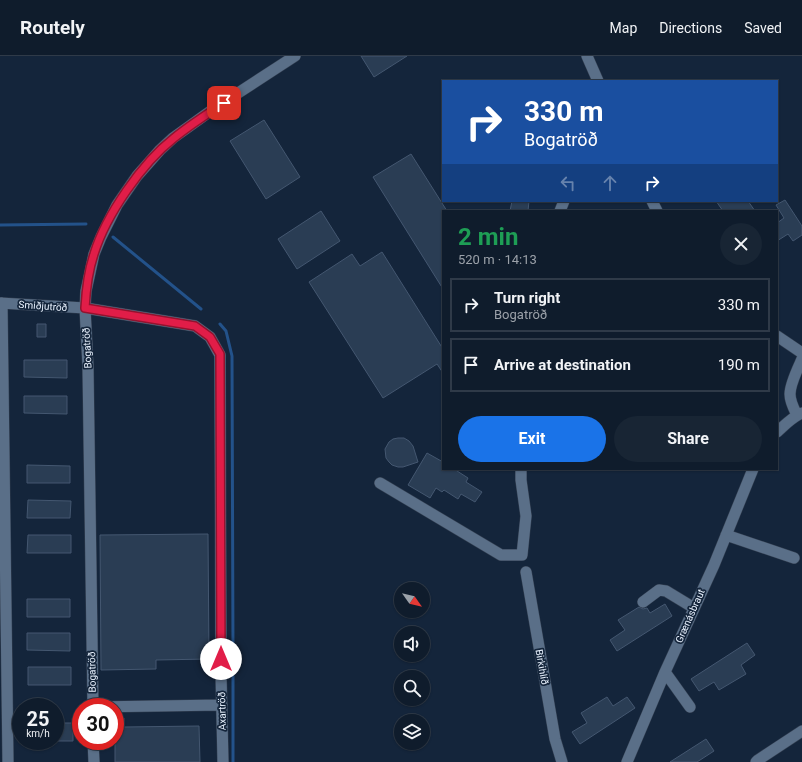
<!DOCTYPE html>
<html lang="en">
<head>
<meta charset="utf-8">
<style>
  :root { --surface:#0f1c2c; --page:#182534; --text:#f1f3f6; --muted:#9ba1a9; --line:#2f3a48; --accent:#1a73e8 }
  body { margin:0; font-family:Roboto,sans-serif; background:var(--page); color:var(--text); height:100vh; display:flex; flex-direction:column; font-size:15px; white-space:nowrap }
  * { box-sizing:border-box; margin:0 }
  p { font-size:13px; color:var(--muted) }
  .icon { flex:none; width:22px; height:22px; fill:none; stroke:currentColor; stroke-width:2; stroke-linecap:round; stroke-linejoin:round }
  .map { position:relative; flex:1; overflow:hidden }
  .side { position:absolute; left:442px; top:154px; width:336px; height:260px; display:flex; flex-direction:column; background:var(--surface); border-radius:0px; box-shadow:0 1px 3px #0004,0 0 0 1px var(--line) }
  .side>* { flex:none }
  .guide { position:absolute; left:442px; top:24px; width:336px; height:122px; border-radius:0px; box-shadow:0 1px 3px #0004,0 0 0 1px var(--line); background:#1a4fa0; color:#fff; overflow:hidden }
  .needle { width:26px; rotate:124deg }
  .fabs { position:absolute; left:394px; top:526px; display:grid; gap:8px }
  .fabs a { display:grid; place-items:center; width:36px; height:36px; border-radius:50%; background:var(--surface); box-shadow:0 1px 3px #0004,0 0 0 1px var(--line); font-size:20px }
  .speed { position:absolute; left:12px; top:642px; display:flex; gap:8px; font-size:20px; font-weight:700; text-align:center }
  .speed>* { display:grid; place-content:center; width:52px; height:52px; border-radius:50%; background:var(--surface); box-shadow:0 1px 3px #0004,0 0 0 1px var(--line); line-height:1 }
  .speed small { font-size:10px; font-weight:400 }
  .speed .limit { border:6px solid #d22; background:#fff; color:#111 }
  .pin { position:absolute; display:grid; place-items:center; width:34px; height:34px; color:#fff; margin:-17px; border-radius:8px; box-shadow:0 2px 6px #0006 }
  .me { position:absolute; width:44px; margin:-22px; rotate:0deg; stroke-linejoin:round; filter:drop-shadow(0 0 3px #0008) }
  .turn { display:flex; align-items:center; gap:14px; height:84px; padding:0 16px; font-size:18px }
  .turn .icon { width:52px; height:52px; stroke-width:2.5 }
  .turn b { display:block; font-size:28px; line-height:34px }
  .lanes { display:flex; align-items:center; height:38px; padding:0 16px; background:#0003; justify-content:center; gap:20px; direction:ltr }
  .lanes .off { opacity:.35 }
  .round { display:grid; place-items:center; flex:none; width:42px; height:42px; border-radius:21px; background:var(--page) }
  .headline { display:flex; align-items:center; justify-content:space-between; height:68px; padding:0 16px }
  h1 { font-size:24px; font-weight:700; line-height:30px; color:#1e9e55 }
  .primary-button { display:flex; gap:8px; margin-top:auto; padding:8px 16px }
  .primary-button a { flex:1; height:46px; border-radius:24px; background:var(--accent); color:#fff; font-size:16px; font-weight:700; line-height:46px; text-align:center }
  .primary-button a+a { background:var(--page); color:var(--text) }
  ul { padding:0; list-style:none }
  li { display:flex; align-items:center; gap:12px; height:54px; margin:0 8px 6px; padding:0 8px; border:2px solid var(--line); border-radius:0px }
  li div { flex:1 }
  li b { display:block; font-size:15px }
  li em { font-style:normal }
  header { display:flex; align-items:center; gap:24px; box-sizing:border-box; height:56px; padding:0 20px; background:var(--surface); border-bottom:1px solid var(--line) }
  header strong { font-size:19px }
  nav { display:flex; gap:22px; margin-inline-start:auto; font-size:14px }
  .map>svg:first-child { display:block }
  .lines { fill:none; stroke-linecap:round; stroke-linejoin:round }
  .stream { stroke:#23528a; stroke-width:3 }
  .building { fill:#2a3d54; stroke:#445770 }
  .minor-casing { stroke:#344052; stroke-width:12 }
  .minor { stroke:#5a6f88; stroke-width:11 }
  .route-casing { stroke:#92132f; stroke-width:10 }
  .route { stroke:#e11d48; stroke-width:7 }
  .labels { text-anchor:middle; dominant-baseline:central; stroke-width:3.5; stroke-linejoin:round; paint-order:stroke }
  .street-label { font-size:10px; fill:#eaf3ff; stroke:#14253b }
</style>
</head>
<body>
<header>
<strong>Routely</strong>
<nav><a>Map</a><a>Directions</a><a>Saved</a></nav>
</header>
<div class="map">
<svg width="802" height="706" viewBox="0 0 802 706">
  <rect width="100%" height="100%" fill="#14253b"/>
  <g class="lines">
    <path class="stream" d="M 0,169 L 86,168
      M 113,181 L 201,253
      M 220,268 L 226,275 L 232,300 L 233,593
      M 233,620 L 233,706"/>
  </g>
  <path class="building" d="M 361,0 L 407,0 L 374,21 Z
    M 264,64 L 300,121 L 266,143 L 230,85 Z
    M 411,98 L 447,155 L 443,155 L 443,233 L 373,121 Z
    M 785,144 L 802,170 L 802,179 L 793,185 L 788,178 L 777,185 L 777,167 L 784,162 L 776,149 Z
    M 512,145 L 529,145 L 528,155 L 510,155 Z
    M 716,145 L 748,145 L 755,155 L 723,155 Z
    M 321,155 L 340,185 L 297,213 L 278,183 Z
    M 382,196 L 443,293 L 443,317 L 437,308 L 383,342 L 309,226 L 352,198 L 360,210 Z
    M 37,268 L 46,268 L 46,281 L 37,281 Z
    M 24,304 L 67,304 L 67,322 L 24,321 Z
    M 24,340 L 67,340 L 67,358 L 24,357 Z
    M 398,382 L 404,382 L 409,385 L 413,390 L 418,406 L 403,411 L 398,411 L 392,409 L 389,406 L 386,402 L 385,393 L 389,386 L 393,383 Z
    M 427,397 L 443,406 L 443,413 L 454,413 L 468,422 L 466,426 L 482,436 L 475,446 L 461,438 L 458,443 L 444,434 L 442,436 L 436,432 L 430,442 L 408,429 Z
    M 27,409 L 70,410 L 70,427 L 27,427 Z
    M 28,444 L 71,445 L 70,462 L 27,462 Z
    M 208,478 L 209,603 L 156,604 L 156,613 L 101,614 L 100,479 Z
    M 28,479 L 71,479 L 71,497 L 27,497 Z
    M 27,543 L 70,543 L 70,561 L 27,561 Z
    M 665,548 L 672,560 L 617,595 L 610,584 L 625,574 L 618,564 L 639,551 L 643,553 L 647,552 L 650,557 Z
    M 27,577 L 70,577 L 70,595 L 27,594 Z
    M 747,587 L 755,599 L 741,609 L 746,618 L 719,634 L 714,626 L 699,635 L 691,623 Z
    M 28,611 L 71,611 L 71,629 L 28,629 Z
    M 607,641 L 613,650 L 627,641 L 635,652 L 580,688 L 572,676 L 587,667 L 581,657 Z
    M 115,662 L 124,662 L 124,671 L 199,670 L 200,706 L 115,706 Z
    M 55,667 L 73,667 L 73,685 L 55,685 Z
    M 706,683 L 714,695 L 697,706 L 670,706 Z"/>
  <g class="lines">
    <defs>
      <path id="minor" d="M 587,0 L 598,25
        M 652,145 L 657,155
        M 560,155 L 564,145
        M 0,247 L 85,252 L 195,270 L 210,281 L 220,299 L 221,618 L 223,706
        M 2,247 L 8,706
        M 777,280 L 802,297
        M 797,359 C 794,353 790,346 790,338 C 790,328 798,312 802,303
        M 777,376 C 785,369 792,361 802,357
        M 380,427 L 501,499 L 522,499 L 526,460 L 521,424 L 521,413
        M 726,479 L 794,502
        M 526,516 L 555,683 L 562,706
        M 643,546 L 659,534 L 666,535 L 694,552
        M 665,616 L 690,651
        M 93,651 L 88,311 L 85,252 L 86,235 L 94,198 L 101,181 L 117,149 L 137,120 L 160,94 L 173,82 L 212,54 L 295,0
        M 93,651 L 222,649
        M 93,685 L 94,706
        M 627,706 L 665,616 L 714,509 L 753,413
        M 756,706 L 758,704 L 802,675"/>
    </defs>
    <use href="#minor" class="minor-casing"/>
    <use href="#minor" class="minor"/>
  </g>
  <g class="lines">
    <defs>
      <path id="route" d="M 221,603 L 220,298 L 210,281 L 195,270 L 85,252 C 86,234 88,216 94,198 C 106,159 142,107 174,82 C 190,69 207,58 224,47"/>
    </defs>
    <use href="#route" class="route-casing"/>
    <use href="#route" class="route"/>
  </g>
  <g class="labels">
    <g class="street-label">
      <text transform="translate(43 250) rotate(4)">Smiðjutröð</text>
      <text transform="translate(87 292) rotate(-93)">Bogatröð</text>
      <text transform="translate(690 560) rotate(-66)">Grænásbraut</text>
      <text transform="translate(542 611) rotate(80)">Birkihlíð</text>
      <text transform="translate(92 616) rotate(-91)">Bogatröð</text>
      <text transform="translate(222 655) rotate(-91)">Axartröð</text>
    </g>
  </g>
</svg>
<div class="fabs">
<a><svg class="needle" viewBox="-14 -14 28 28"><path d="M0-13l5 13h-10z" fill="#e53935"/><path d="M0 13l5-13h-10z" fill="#9ba1a9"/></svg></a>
<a><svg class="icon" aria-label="sound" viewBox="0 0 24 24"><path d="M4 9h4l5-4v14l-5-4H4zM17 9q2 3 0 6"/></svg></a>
<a><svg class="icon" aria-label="search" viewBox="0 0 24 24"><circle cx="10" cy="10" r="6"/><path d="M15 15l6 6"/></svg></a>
<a><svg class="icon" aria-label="layers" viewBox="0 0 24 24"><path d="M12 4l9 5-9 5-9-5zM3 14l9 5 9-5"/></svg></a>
</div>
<div class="speed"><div>25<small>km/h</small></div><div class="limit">30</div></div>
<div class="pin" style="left:224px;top:47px;background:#d93025"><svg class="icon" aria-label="arrive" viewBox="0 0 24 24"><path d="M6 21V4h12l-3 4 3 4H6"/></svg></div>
<svg class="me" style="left:221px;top:603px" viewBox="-20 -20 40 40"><circle r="19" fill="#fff"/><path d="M0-13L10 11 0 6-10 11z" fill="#e11d48"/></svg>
<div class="guide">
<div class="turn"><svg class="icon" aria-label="right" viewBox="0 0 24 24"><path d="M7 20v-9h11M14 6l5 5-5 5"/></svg><div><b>330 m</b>Bogatröð</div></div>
<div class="lanes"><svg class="icon off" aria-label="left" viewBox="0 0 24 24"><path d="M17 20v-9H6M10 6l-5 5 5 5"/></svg><svg class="icon off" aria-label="ahead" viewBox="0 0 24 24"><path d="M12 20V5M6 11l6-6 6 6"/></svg><svg class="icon" aria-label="right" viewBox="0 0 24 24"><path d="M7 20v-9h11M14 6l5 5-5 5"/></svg></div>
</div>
<section class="side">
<div class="headline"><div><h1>2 min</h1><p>520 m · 14:13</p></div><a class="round"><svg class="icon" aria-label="close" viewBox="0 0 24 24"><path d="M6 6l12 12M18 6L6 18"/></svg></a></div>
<ul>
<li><svg class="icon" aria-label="right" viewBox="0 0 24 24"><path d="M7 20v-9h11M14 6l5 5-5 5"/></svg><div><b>Turn right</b><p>Bogatröð</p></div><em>330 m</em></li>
<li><svg class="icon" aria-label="arrive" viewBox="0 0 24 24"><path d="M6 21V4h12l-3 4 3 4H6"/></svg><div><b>Arrive at destination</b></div><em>190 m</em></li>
</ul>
<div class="primary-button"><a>Exit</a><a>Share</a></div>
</section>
</div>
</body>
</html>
